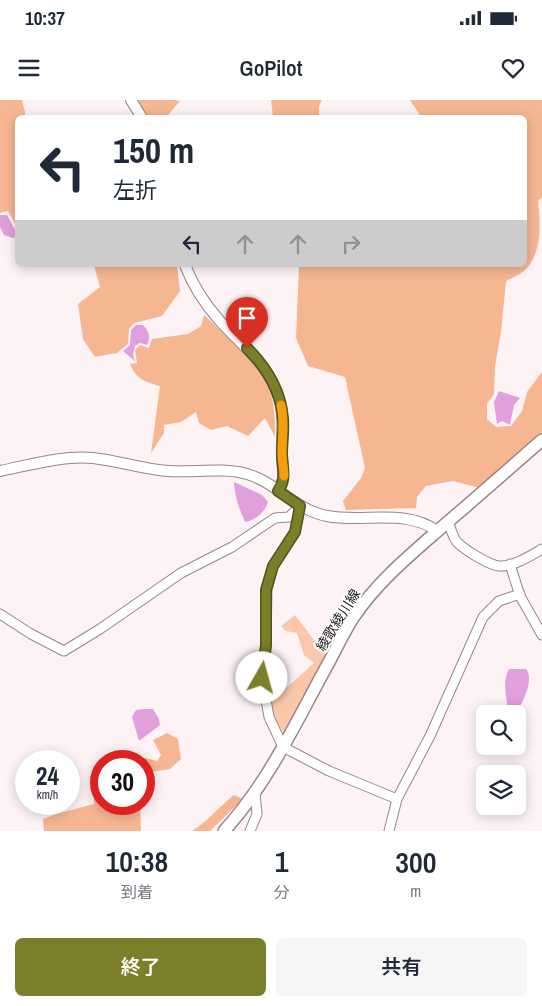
<!DOCTYPE html>
<html lang="ja">
<head>
<meta charset="utf-8">
<style>
  :root { --surface:#fff; --page:#f6f6f7; --text:#1f2937; --muted:#747a83; --accent:#7c7f29 }
  body { margin:0; font-family:"Archivo Narrow","Noto Sans JP",sans-serif; background:var(--page); color:var(--text); height:100vh; display:flex; flex-direction:column; font-size:19px; white-space:nowrap }
  * { box-sizing:border-box; margin:0 }
  p { font-size:16px; color:var(--muted) }
  .icon { flex:none; width:28px; height:28px; fill:none; stroke:currentColor; stroke-width:2; stroke-linecap:round; stroke-linejoin:round }
  .map { position:relative; height:731px; overflow:hidden }
  .drawer { display:flex; flex-direction:column; background:var(--surface); flex:1 }
  .drawer>* { flex:none }
  .guide { position:absolute; left:15px; top:15px; width:512px; height:152px; border-radius:8px; box-shadow:0 2px 12px #0003; background:#fff; color:var(--text); overflow:hidden }
  .buttons { position:absolute; left:476px; top:605px; display:grid; gap:10px }
  .buttons a { display:grid; place-items:center; width:50px; height:50px; border-radius:8px; background:var(--surface); box-shadow:0 2px 12px #0003; font-size:25px }
  .speed { position:absolute; left:15px; top:650px; display:flex; gap:10px; font-size:25px; font-weight:700; text-align:center }
  .speed>* { display:grid; place-content:center; width:65px; height:65px; border-radius:50%; background:var(--surface); box-shadow:0 2px 12px #0003; line-height:1 }
  .speed small { font-size:12px; font-weight:400 }
  .speed .limit { border:8px solid #d22; background:#fff; color:#111 }
  .pin { position:absolute; display:grid; place-items:center; width:42px; height:42px; color:#fff; margin:-51px -21px; border-radius:50% 50% 50% 0; rotate:-45deg; box-shadow:0 0 5px #0007 }
  .pin .icon { rotate:45deg }
  .me { position:absolute; width:55px; margin:-28px; rotate:7deg; stroke-linejoin:round; filter:drop-shadow(0 0 4px #0008) }
  .turn { display:flex; align-items:center; gap:18px; height:105px; padding:0 15px; font-size:22px }
  .turn .icon { width:65px; height:65px; stroke-width:2.5 }
  .turn b { display:block; font-size:35px; line-height:42px }
  .lanes { display:flex; align-items:center; height:48px; padding:0 15px; background:#0003; justify-content:center; gap:25px; direction:ltr }
  .lanes .off { opacity:.35 }
  .eta { display:flex; justify-content:space-evenly; align-items:center; height:85px; text-align:center }
  .eta b { font-size:30px; font-weight:600; line-height:35px }
  .action { display:flex; gap:10px; margin-top:auto; padding:10px 15px }
  .action a { flex:1; height:58px; border-radius:8px; background:var(--accent); color:#fff; font-size:20px; font-weight:600; line-height:58px; text-align:center }
  .action a+a { background:var(--page); color:var(--text) }
  .status { display:flex; justify-content:space-between; align-items:center; height:35px; padding:0 25px; background:var(--surface); direction:ltr }
  .status svg { height:14px; fill:currentColor }
  header { display:flex; justify-content:space-between; align-items:center; height:65px; padding:0 15px; background:var(--surface); font-size:22px; font-weight:600 }
  .map>svg:first-child { display:block }
  .green { fill:#fac7aa }
  .forest { fill:#f6b692 }
  .water { fill:#e19fdb }
  .lines { fill:none; stroke-linecap:round; stroke-linejoin:round }
  .minor-casing { stroke:#9b8487; stroke-width:11 }
  .tertiary-casing { stroke:#9b8487; stroke-width:12 }
  .secondary-casing { stroke:#9b8487; stroke-width:14 }
  .minor { stroke:#fff; stroke-width:9 }
  .tertiary { stroke:#fff; stroke-width:10 }
  .secondary { stroke:#fff; stroke-width:11 }
  .route-casing { stroke:#51531b; stroke-width:12 }
  .route { stroke:#7c7f29; stroke-width:9 }
  .slow { stroke:#f59e0b; stroke-width:9 }
  .labels { text-anchor:middle; dominant-baseline:central; stroke-width:4; stroke-linejoin:round; paint-order:stroke }
  .street-label { font-size:14px; fill:#1e1617; stroke:#fff }
</style>
</head>
<body>
<div class="status"><b>10:37</b><svg viewBox="0 0 49 12"><path d="M0 12V9h3v3zM5 12V6h3v6zM10 12V3h3v9zM15 12V0h3v12zM26 1h20v11H26zM47 4h2v5h-2z"/></svg></div>
<header><svg class="icon" aria-label="menu" viewBox="0 0 24 24"><path d="M4 6h16M4 12h16M4 18h16"/></svg>GoPilot<svg class="icon" aria-label="heart" viewBox="0 0 24 24"><path d="M12 20l-8-8c-3-5 5-10 8-4 3-6 11-1 8 4z"/></svg></header>
<div class="map">
<svg width="542" height="731" viewBox="0 0 542 731">
  <rect width="100%" height="100%" fill="#fdf3f4"/>
  <path class="green" d="M 295,515 L 326,556 L 308,591 L 283,632 L 273,617 L 271,602 L 314,563 L 304,555 L 297,533 L 286,531 L 281,526 Z"/>
  <path class="forest" d="M 0,0 L 22,0 L 26,17 L 18,18 L 17,127 L 8,111 L 0,113 Z
    M 136,0 L 174,0 L 180,1 L 168,15 L 169,17 L 148,18 Z
    M 271,0 L 322,0 L 319,6 L 319,17 L 273,17 Z
    M 410,0 L 542,0 L 542,98 L 538,101 C 541,126 542,154 524,171 C 519,175 512,178 506,181 L 501,232 L 495,266 L 494,294 L 487,304 L 487,319 L 496,327 L 511,326 L 522,311 L 527,292 L 542,272 L 542,333 L 480,388 L 453,381 L 426,386 L 417,397 L 416,408 L 346,410 L 343,401 L 361,378 L 365,368 L 345,277 L 308,266 L 296,238 L 299,165 L 525,165 L 525,18 L 419,17 L 420,15 Z
    M 94,165 L 177,165 L 180,191 L 162,216 L 134,223 L 129,229 L 128,244 L 117,253 L 95,257 L 83,239 L 78,204 L 100,187 Z
    M 204,215 C 222,232 263,267 270,291 C 275,306 275,321 275,337 L 265,318 L 248,336 L 227,326 L 211,330 L 199,323 L 196,312 L 181,322 L 164,325 L 164,333 L 151,353 L 160,286 C 145,282 136,279 130,264 L 137,263 L 135,250 L 140,245 L 149,248 L 152,239 L 188,234 L 201,226 Z
    M 167,633 L 178,639 L 181,659 L 170,669 L 144,673 L 144,661 L 125,661 L 127,659 L 146,658 L 157,661 L 161,655 L 153,640 Z
    M 101,674 L 101,704 L 140,704 L 141,731 L 44,731 L 43,719 L 57,714 L 94,704 L 94,678 Z
    M 234,695 L 243,699 L 210,731 L 192,731 C 208,721 219,707 234,695 Z"/>
  <path class="water" d="M 0,115 L 7,115 L 17,134 L 17,137 L 13,138 L 4,135 L 0,127 Z
    M 136,225 L 143,225 C 149,232 151,236 147,245 L 140,243 L 135,246 L 133,255 L 135,261 L 123,251 L 130,245 L 131,230 Z
    M 499,291 L 520,298 L 514,305 L 510,325 L 502,321 L 497,324 L 494,302 Z
    M 234,382 L 262,395 L 268,402 C 265,412 255,421 245,422 C 239,408 235,398 234,382 Z
    M 509,569 L 526,569 C 535,581 522,602 516,614 L 508,614 C 508,599 501,583 509,569 Z
    M 144,609 L 153,609 L 159,619 L 160,625 L 139,641 L 132,617 L 136,610 Z"/>
  <g class="lines">
    <defs>
      <path id="minor" d="M 300,406 L 295,432 L 273,466 L 267,489 L 266,545 L 262,577 L 269,617 L 283,647 L 329,671 L 397,699
        M 448,422 C 451,428 453,439 458,443 C 465,450 489,465 499,466 C 513,467 530,456 542,449
        M 510,464 L 520,496 L 542,535
        M 0,514 L 31,534 L 64,551 L 100,529 L 181,473 L 232,447 L 275,418 L 289,417 L 300,406
        M 250,731 L 257,714 L 255,693
        M 389,731 L 397,699 L 430,636 L 483,517 L 499,501 L 520,494"/>
      <path id="tertiary" d="M 131,0 L 142,18
        M 185,165 C 193,186 204,203 219,220 C 242,246 268,263 279,298 C 285,317 281,335 282,355 C 282,368 287,379 278,391
        M 0,371 C 29,365 65,355 93,358 C 119,361 143,369 168,371 C 194,373 222,367 247,374 C 276,382 295,410 327,416 C 363,423 406,408 437,431"/>
      <path id="secondary" d="M 224,731 C 269,682 297,620 329,562 C 337,547 344,532 353,518 C 377,482 410,455 442,427 C 476,398 509,369 542,340"/>
    </defs>
    <use href="#minor" class="minor-casing"/>
    <use href="#tertiary" class="tertiary-casing"/>
    <use href="#secondary" class="secondary-casing"/>
    <use href="#minor" class="minor"/>
    <use href="#tertiary" class="tertiary"/>
    <use href="#secondary" class="secondary"/>
  </g>
  <g class="lines">
    <defs>
      <path id="route" d="M 247,248 C 266,267 281,291 283,319 C 284,331 282,342 282,354 C 282,367 287,379 278,391 L 300,406 L 295,432 L 273,466 L 266,490 L 266,545 L 262,578"/>
    </defs>
    <use href="#route" class="route-casing"/>
    <use href="#route" class="route"/>
    <path class="slow" d="M 281,305 C 285,321 282,336 282,353 C 282,361 284,368 284,376"/>
  </g>
  <g class="labels">
    <g class="street-label">
      <text transform="translate(338 520) rotate(-58)">綾歌綾川線</text>
    </g>
  </g>
</svg>
<div class="buttons">
<a><svg class="icon" aria-label="search" viewBox="0 0 24 24"><circle cx="10" cy="10" r="6"/><path d="M15 15l6 6"/></svg></a>
<a><svg class="icon" aria-label="layers" viewBox="0 0 24 24"><path d="M12 4l9 5-9 5-9-5zM3 14l9 5 9-5"/></svg></a>
</div>
<div class="speed"><div>24<small>km/h</small></div><div class="limit">30</div></div>
<div class="pin" style="left:247px;top:248px;background:#d93025"><svg class="icon" aria-label="arrive" viewBox="0 0 24 24"><path d="M6 21V4h12l-3 4 3 4H6"/></svg></div>
<svg class="me" style="left:262px;top:578px" viewBox="-20 -20 40 40"><circle r="19" fill="#fff"/><path d="M0-13L10 11 0 6-10 11z" fill="#7c7f29"/></svg>
<div class="guide">
<div class="turn"><svg class="icon" aria-label="left" viewBox="0 0 24 24"><path d="M17 20v-9H6M10 6l-5 5 5 5"/></svg><div><b>150 m</b>左折</div></div>
<div class="lanes"><svg class="icon" aria-label="left" viewBox="0 0 24 24"><path d="M17 20v-9H6M10 6l-5 5 5 5"/></svg><svg class="icon off" aria-label="ahead" viewBox="0 0 24 24"><path d="M12 20V5M6 11l6-6 6 6"/></svg><svg class="icon off" aria-label="ahead" viewBox="0 0 24 24"><path d="M12 20V5M6 11l6-6 6 6"/></svg><svg class="icon off" aria-label="right" viewBox="0 0 24 24"><path d="M7 20v-9h11M14 6l5 5-5 5"/></svg></div>
</div>
</div>
<section class="drawer">
<div class="eta">
<div><b>10:38</b><p>到着</p></div>
<div><b>1</b><p>分</p></div>
<div><b>300</b><p>m</p></div>
</div>
<div class="action"><a>終了</a><a>共有</a></div>
</section>
</body>
</html>
